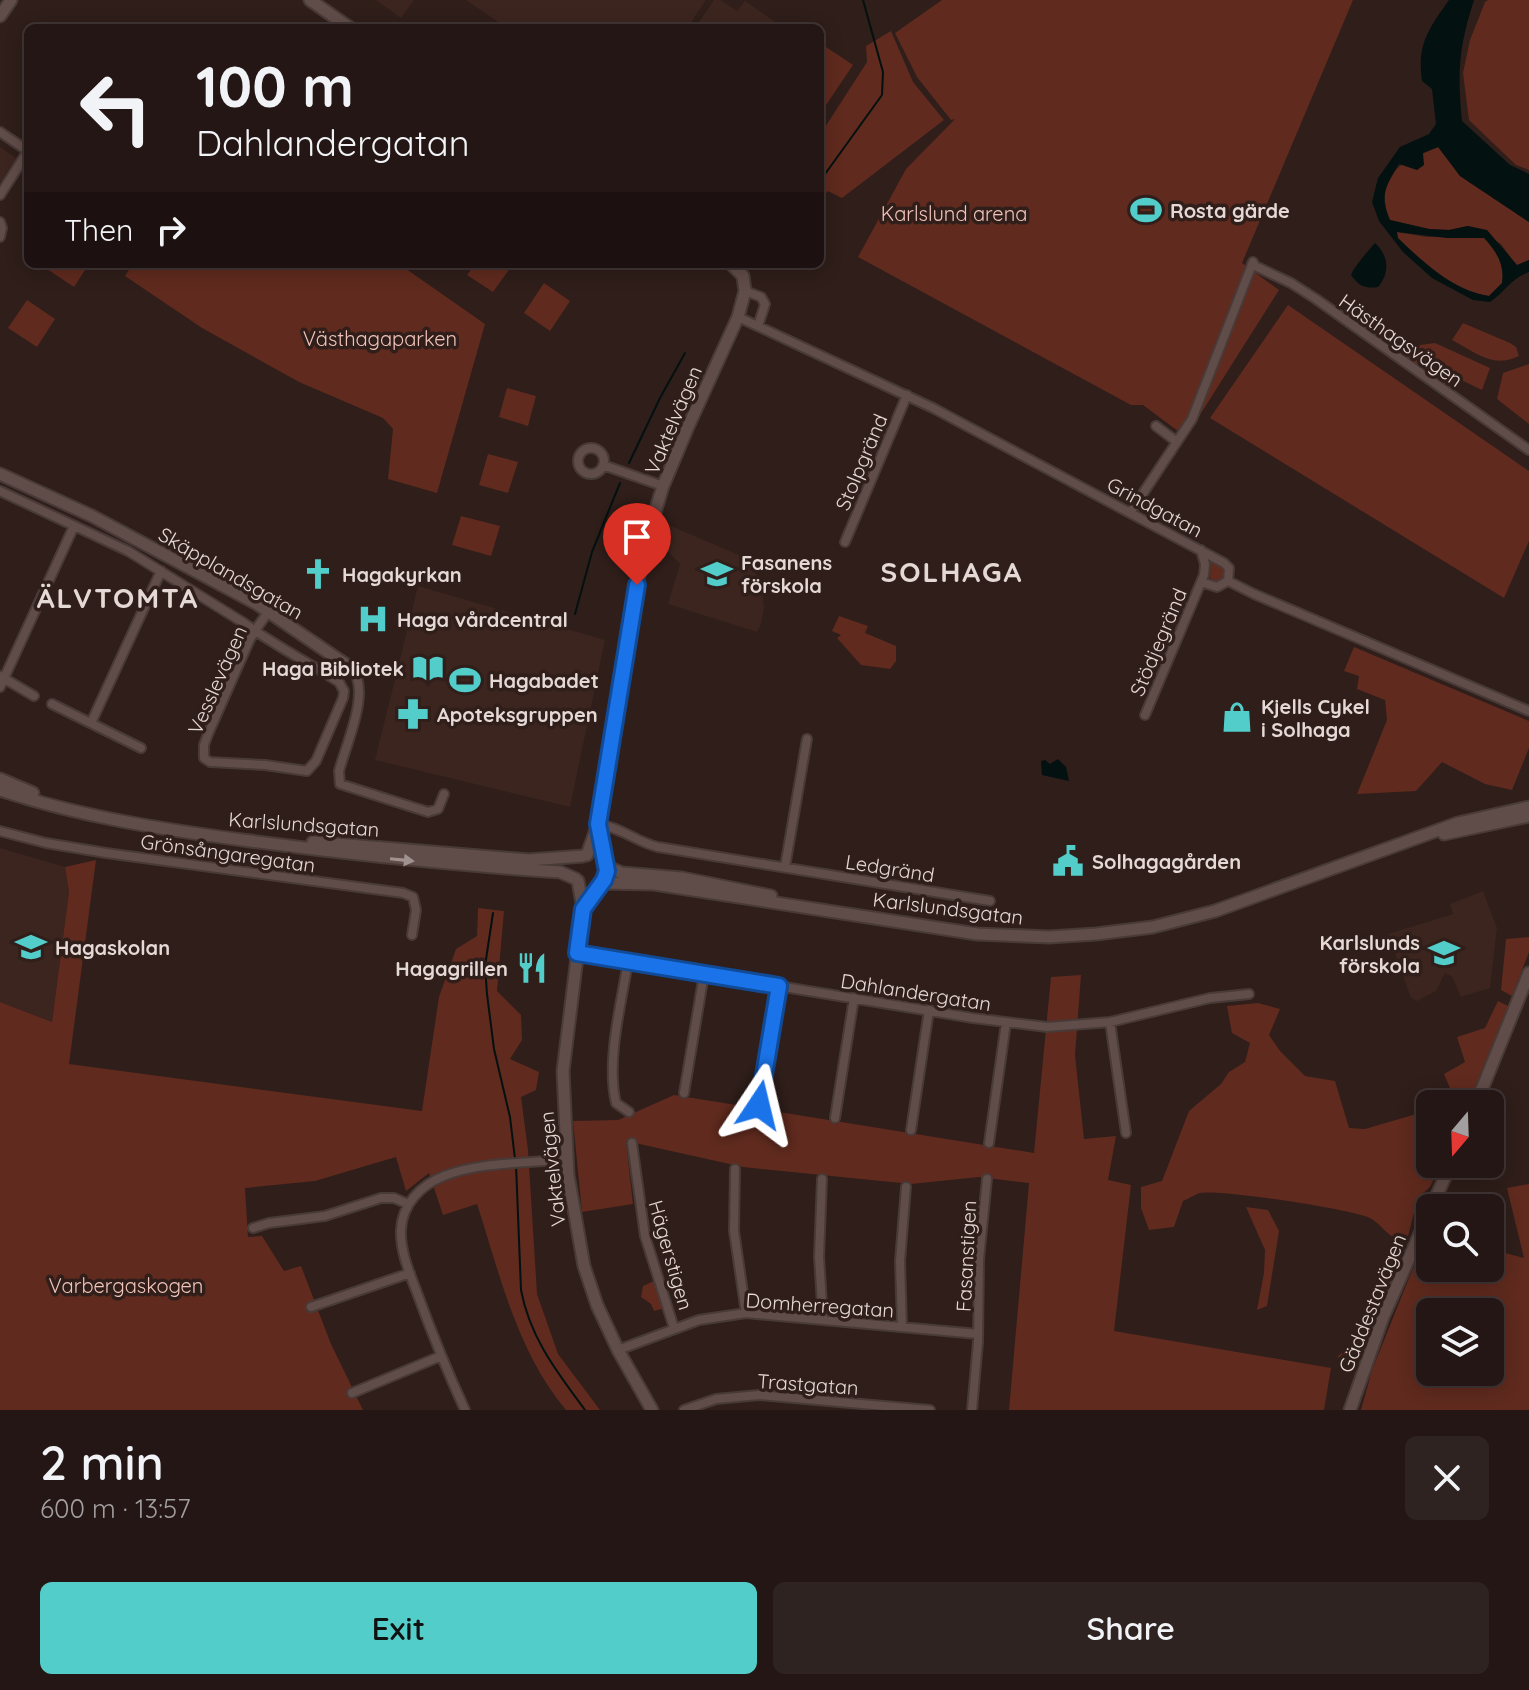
<!DOCTYPE html>
<html lang="en">
<head>
<meta charset="utf-8">
<style>
  :root { --surface:#231614; --page:#2f2322; --text:#f1f3f6; --muted:#a39fa0; --line:#403534; --accent:#53cdc9 }
  body { margin:0; font-family:Quicksand,sans-serif; background:var(--page); color:var(--text); height:100vh; display:flex; flex-direction:column; font-size:30px; white-space:nowrap }
  * { box-sizing:border-box; margin:0 }
  p { font-size:26px; color:var(--muted) }
  .icon { flex:none; width:44px; height:44px; fill:none; stroke:currentColor; stroke-width:2; stroke-linecap:round; stroke-linejoin:round }
  .map { position:relative; height:1410px; overflow:hidden }
  .panel { display:flex; flex-direction:column; background:var(--surface); flex:1 }
  .panel>* { flex:none }
  .hud { position:absolute; left:24px; top:24px; width:800px; height:244px; border-radius:12px; box-shadow:0 4px 20px #0003,0 0 0 2px var(--line); background:#231614; color:var(--text); overflow:hidden }
  .needle { width:52px; rotate:199deg }
  .buttons { position:absolute; left:1416px; top:1090px; display:grid; gap:16px }
  .buttons a { display:grid; place-items:center; width:88px; height:88px; border-radius:12px; background:var(--surface); box-shadow:0 4px 20px #0003,0 0 0 2px var(--line); font-size:40px }
  .pin { position:absolute; display:grid; place-items:center; width:68px; height:68px; color:#fff; margin:-82px -34px; border-radius:50% 50% 50% 0; rotate:-45deg; box-shadow:0 0 8px #0007 }
  .pin .icon { rotate:45deg }
  .me { position:absolute; width:88px; margin:-44px; rotate:10deg; stroke-linejoin:round; filter:drop-shadow(0 0 6px #0008) }
  .turn { display:flex; align-items:center; gap:28px; height:168px; padding:0 40px; font-size:36px }
  .turn .icon { width:104px; height:104px; stroke-width:2.5 }
  .turn b { display:block; font-size:56px; line-height:68px }
  .then { display:flex; align-items:center; height:76px; padding:0 40px; background:#0003; gap:16px; font-size:30px }
  .round { display:grid; place-items:center; flex:none; width:84px; height:84px; border-radius:12px; background:var(--page) }
  .summary { display:flex; align-items:center; justify-content:space-between; height:136px; padding:0 40px }
  h1 { font-size:48px; font-weight:600; line-height:60px }
  .primary-button { display:flex; gap:16px; margin-top:auto; padding:16px 40px }
  .primary-button a { flex:1; height:92px; border-radius:12px; background:var(--accent); color:#111; font-size:32px; font-weight:600; line-height:92px; text-align:center }
  .primary-button a+a { background:var(--page); color:var(--text) }
  .map>svg:first-child { display:block }
  .built { fill:#3c251f }
  .green { fill:#602a1e; fill-rule:evenodd }
  .water { fill:#031110; fill-rule:evenodd }
  .lines { fill:none; stroke-linecap:round; stroke-linejoin:round }
  .stream { stroke:#031110; stroke-width:2 }
  .street-casing { stroke:#483a37; stroke-width:12 }
  .secondary-casing { stroke:#483a37; stroke-width:15 }
  .street { stroke:#604c48; stroke-width:8 }
  .secondary { stroke:#604c48; stroke-width:11 }
  .oneway { fill:#a2928f }
  .route-casing { stroke:#114b97; stroke-width:20 }
  .route { stroke:#1a73e8; stroke-width:14 }
  .labels { text-anchor:middle; dominant-baseline:central; stroke-width:7; stroke-linejoin:round; paint-order:stroke }
  .poi-label { font-size:20px; font-weight:bold; fill:#e5d9d6; stroke:#2f1e1a; text-anchor:start }
  .park-label { font-size:20px; fill:#f2c4b9; stroke:#2f1e1a }
  .street-label { font-size:20px; fill:#e5d9d6; stroke:#2f1e1a }
  .district-label { font-size:28px; font-weight:bold; letter-spacing:2px; fill:#e5d9d6; stroke:#2f1e1a }
</style>
</head>
<body>
<div class="map">
<svg width="1529" height="1410" viewBox="0 0 1529 1410">
  <rect width="100%" height="100%" fill="#2f1e1a"/>
  <path class="built" d="M 376,0 L 414,0 L 401,18 Z
    M 466,0 L 706,0 L 687,28 L 507,28 Z
    M 714,0 L 720,0 L 737,11 L 745,1 L 784,28 L 695,28 Z
    M 0,147 L 16,158 L 0,183 Z
    M 664,523 L 748,559 L 762,585 L 764,608 L 761,624 L 757,632 L 668,604 L 680,564 L 658,541 Z
    M 418,586 L 605,640 L 570,807 L 375,760 Z
    M 0,848 L 65,867 L 69,892 L 52,1022 L 0,1002 Z
    M 1483,891 L 1497,928 L 1490,988 L 1461,997 L 1452,977 L 1445,973 L 1436,991 L 1417,1001 L 1411,998 L 1388,934 L 1453,914 L 1450,904 Z"/>
  <path class="green" d="M 942,0 L 1353,0 L 1242,263 L 1279,290 L 1186,437 L 1143,405 L 1131,405 L 858,257 L 906,169 L 955,119 L 951,120 L 917,77 L 895,33 Z
    M 1488,0 L 1529,0 L 1529,170 L 1516,165 L 1469,120 L 1463,73 L 1470,40 L 1485,2 Z
    M 891,31 L 913,82 L 944,120 L 842,198 L 828,191 L 820,200 L 820,135 L 867,62 L 866,46 Z
    M 820,43 L 853,65 L 820,114 Z
    M 1439,147 L 1460,176 L 1529,222 L 1529,260 L 1517,266 L 1501,244 L 1468,226 L 1449,230 L 1429,229 L 1390,220 C 1372,175 1402,161 1439,147 Z
    M 1397,232 L 1427,237 L 1484,237 C 1496,251 1505,264 1502,283 L 1489,296 C 1452,290 1424,262 1397,238 Z
    M 50,264 L 89,264 L 74,287 L 47,269 Z
    M 133,264 L 399,264 L 485,324 L 437,493 L 388,479 L 393,429 L 383,418 L 299,382 L 202,328 L 125,276 Z
    M 475,264 L 513,264 L 493,292 L 467,275 Z
    M 544,283 L 570,301 L 550,331 L 524,313 Z
    M 27,300 L 55,319 L 37,347 L 8,328 Z
    M 1288,305 L 1529,471 L 1529,541 L 1504,598 L 1210,418 Z
    M 1463,323 L 1510,343 L 1516,347 L 1519,356 C 1493,369 1475,352 1452,340 Z
    M 1435,343 L 1490,368 L 1482,390 L 1457,378 L 1445,369 L 1432,376 L 1397,352 L 1405,347 Z
    M 1529,364 L 1529,424 L 1497,399 L 1503,373 Z
    M 507,388 L 536,396 L 528,426 L 499,417 Z
    M 488,454 L 518,462 L 508,493 L 479,485 Z
    M 461,516 L 500,526 L 491,556 L 452,545 Z
    M 1211,561 L 1224,569 L 1225,579 L 1218,583 L 1210,578 Z
    M 839,616 L 868,626 L 865,633 L 896,646 L 896,661 L 890,669 L 861,665 L 837,638 L 841,635 L 832,631 Z
    M 1354,647 L 1529,721 L 1529,748 L 1512,790 L 1485,784 L 1442,762 L 1416,791 L 1357,794 L 1387,720 L 1385,700 L 1357,689 L 1359,676 L 1344,671 Z
    M 96,860 L 69,1064 L 422,1111 L 439,997 L 456,949 L 477,936 L 478,908 L 504,911 L 497,991 L 521,1015 L 522,1040 L 510,1059 L 539,1072 L 536,1090 L 521,1097 L 528,1150 L 537,1294 L 558,1354 L 600,1410 L 566,1410 C 517,1352 500,1275 477,1204 L 443,1215 L 429,1173 L 406,1191 L 396,1157 L 315,1181 L 245,1188 L 248,1237 L 262,1236 L 284,1271 L 301,1266 L 331,1344 L 363,1410 L 0,1410 L 0,1002 L 52,1022 L 69,892 L 65,867 Z
    M 1529,937 L 1529,952 L 1512,996 L 1501,990 L 1506,939 Z
    M 1081,975 L 1075,1055 L 1084,1139 L 1116,1136 L 1108,1180 L 1131,1185 L 1114,1331 L 1331,1368 L 1324,1410 L 1009,1410 L 1029,1183 L 979,1177 L 911,1184 L 743,1167 L 626,1141 L 633,1204 L 582,1212 L 573,1121 L 618,1120 L 674,1095 L 1034,1153 L 1051,977 Z
    M 1498,1001 L 1508,1006 L 1471,1097 L 1450,1088 L 1444,1074 L 1465,1062 L 1457,1037 L 1485,1028 Z
    M 1258,1003 L 1280,1009 L 1269,1035 L 1280,1051 L 1305,1076 L 1335,1081 L 1349,1128 L 1365,1129 L 1430,1110 L 1430,1164 L 1441,1164 L 1430,1187 L 1422,1194 L 1415,1209 L 1407,1240 L 1402,1250 L 1396,1249 L 1399,1240 C 1386,1235 1381,1224 1370,1218 C 1353,1209 1219,1189 1200,1193 C 1194,1195 1188,1199 1183,1201 L 1174,1227 L 1149,1230 L 1141,1208 L 1141,1187 L 1162,1181 L 1189,1111 L 1221,1084 L 1229,1072 L 1245,1062 L 1250,1043 L 1232,1033 L 1227,1006 Z
    M 1529,1184 L 1529,1410 L 1361,1410 L 1372,1370 L 1430,1226 L 1430,1268 L 1490,1268 L 1490,1249 L 1524,1258 L 1507,1188 ZM 1430,1312 L 1490,1312 L 1490,1372 L 1430,1372 Z
    M 1246,1207 L 1268,1210 L 1279,1231 L 1267,1306 L 1257,1310 L 1264,1273 L 1265,1250 Z
    M 1389,1258 L 1398,1263 L 1361,1356 L 1355,1360 L 1337,1357 L 1359,1339 Z
    M 656,1280 L 665,1308 L 654,1311 L 651,1304 L 641,1297 L 643,1286 Z"/>
  <path class="water" d="M 1449,0 L 1474,0 C 1459,46 1457,72 1462,121 L 1510,165 L 1529,174 L 1529,222 L 1460,176 L 1438,147 L 1423,153 L 1424,165 L 1417,170 L 1399,164 C 1386,186 1379,195 1390,220 L 1429,229 L 1449,230 L 1468,226 L 1487,230 L 1517,265 L 1529,260 L 1529,272 C 1510,279 1506,291 1490,302 L 1473,300 L 1432,278 L 1403,252 L 1379,221 L 1372,202 L 1378,178 L 1400,147 L 1429,134 L 1436,124 L 1432,89 L 1422,81 C 1417,44 1428,30 1449,0 ZM 1397,232 L 1447,238 L 1484,238 C 1496,251 1505,264 1502,283 L 1489,296 C 1453,291 1423,262 1398,238 Z
    M 1375,243 C 1389,256 1390,273 1378,287 C 1365,289 1359,286 1351,275 C 1354,267 1368,251 1375,243 Z
    M 1058,759 L 1066,767 L 1069,781 L 1042,775 L 1041,761 L 1045,760 L 1050,764 Z"/>
  <g class="lines">
    <path class="stream" d="M 820,181 L 882,95 L 883,72 L 863,0
      M 629,463 L 660,398 L 685,353
      M 575,614 L 592,552 L 620,483
      M 493,913 L 485,966 L 487,994 L 494,1049 L 510,1117 L 515,1159
      M 516,1165 L 521,1290 C 530,1338 557,1372 585,1410"/>
    <defs>
      <path id="street" d="M 0,132 L 28,151
        M 0,195 L 28,151
        M 0,222 L 2,228 L 0,237
        M 745,291 L 761,297 L 765,304 L 758,326
        M 738,317 L 933,408 L 1224,563 L 1229,568 L 1228,581
        M 1156,426 L 1177,442
        M578 461a13 13 0 1 1 26 0a13 13 0 1 1-26 0Z
        M 603,465 L 663,486
        M 0,491 L 128,551 L 244,623 C 274,645 307,662 339,682 L 344,691 L 343,698 L 316,761 L 307,771 L 265,765 L 210,762 L 204,758 L 204,745 L 208,734 L 250,639 C 256,629 262,620 269,611
        M 1130,513 L 1192,419 L 1253,262 L 1255,266 L 1291,283 L 1316,299 L 1529,450
        M 845,542 L 907,395
        M 1228,581 L 1254,594 L 1529,711
        M 1201,582 L 1217,587 L 1228,581
        M 351,668 C 372,689 346,744 339,771 L 340,784 L 428,812 L 438,809 L 444,794
        M 0,676 L 34,696
        M 0,687 L 74,526
        M 52,704 L 141,748
        M 1145,715 L 1204,575 L 1205,564 L 1201,550
        M 91,723 L 161,571
        M 598,824 C 625,829 634,841 658,847 L 990,901
        M 0,831 L 46,843 L 106,853 L 403,893 L 413,897 L 416,910 L 412,935
        M 785,867 L 807,739
        M 577,953 L 973,1018 L 1047,1027 L 1110,1022 L 1210,998 L 1249,994
        M 628,962 C 621,1004 606,1062 616,1103 L 629,1112
        M 1110,1022 L 1126,1133
        M 684,1093 L 704,974
        M 759,1105 L 779,986
        M 835,1118 L 854,998
        M 911,1130 L 929,1010
        M 632,1143 L 645,1236 L 674,1328
        M 989,1143 L 1006,1023
        M 735,1169 L 734,1231 L 746,1313
        M 822,1179 L 819,1257 L 823,1319
        M 253,1228 L 269,1223 L 325,1216 L 381,1198 L 394,1198 L 408,1204
        M 311,1307 L 410,1273
        M 902,1327 L 900,1261 L 906,1187
        M 618,1350 L 699,1320 L 746,1313 L 978,1334
        M 352,1393 L 441,1356
        M 465,1410 C 447,1371 431,1331 416,1290 C 409,1272 400,1250 401,1230 C 402,1204 421,1185 444,1176 C 482,1161 527,1164 567,1159
        M 684,1410 L 716,1399 L 759,1395 L 930,1410
        M 972,1410 L 978,1342 L 979,1259 L 987,1179"/>
      <path id="secondary" d="M 310,0 L 350,28
        M 0,16 L 11,0
        M 0,474 L 92,516 L 257,604 L 351,668
        M 0,779 L 33,793
        M 0,790 C 81,817 166,830 250,841 C 354,855 456,865 560,872 L 576,879
        M 1444,834 L 1529,816
        M 313,842 L 529,860 L 583,856
        M 587,855 L 598,824 L 637,585 L 647,538 L 663,486 L 687,429 L 738,317 L 745,291 L 743,276 L 731,264
        M 606,866 L 622,873 L 682,878 L 771,896
        M 578,881 L 583,909 L 563,1071 L 568,1175 L 584,1266 L 597,1305 L 618,1350 L 652,1410
        M 601,883 L 654,884 L 977,934 L 1049,937 L 1096,934 L 1153,927 L 1215,911 L 1458,823 L 1529,807
        M 583,909 L 606,875 L 599,829
        M 1476,1104 L 1529,973
        M 1431,1208 L 1451,1164
        M 1350,1410 L 1383,1317 L 1430,1211"/>
    </defs>
    <use href="#street" class="street-casing"/>
    <use href="#secondary" class="secondary-casing"/>
    <use href="#street" class="street"/>
    <use href="#secondary" class="secondary"/>
  </g>
  <defs><path id="oneway-solid" d="M-6-.8H1V-3.2L6.5 0L1 3.2V.8H-6Z" transform="scale(2)"/></defs>
  <use class="oneway" href="#oneway-solid" transform="translate(402 860) rotate(6)"/>
  <g class="lines">
    <defs>
      <path id="route" d="M 637,585 L 598,824 L 607,871 L 604,880 L 583,909 L 577,953 L 779,986 L 759,1105"/>
    </defs>
    <use href="#route" class="route-casing"/>
    <use href="#route" class="route"/>
  </g>
  <defs>
    <symbol id="stadium-bare" viewBox="-9 -9 18 18"><path d="M0-5a6.5 5 0 1 0 0 10a6.5 5 0 1 0 0-10ZM-3.5-1.8h7v3.6h-7Z" fill="#53cdc9" stroke="#2f1e1a" stroke-width="2.5" paint-order="stroke"/></symbol>
    <symbol id="church-bare" viewBox="-9 -9 18 18"><path d="M-1.2-6h2.4v3.5h3.3v2.4h-3.3V6h-2.4V-.1h-3.3v-2.4h3.3Z" fill="#53cdc9" stroke="#2f1e1a" stroke-width="2.5" paint-order="stroke"/></symbol>
    <symbol id="school-bare" viewBox="-9 -9 18 18"><path d="M0-5L7-2L0 1L-7-2ZM-4 1L0 2.5L4 1V4Q0 6-4 4Z" fill="#53cdc9" stroke="#2f1e1a" stroke-width="2.5" paint-order="stroke"/></symbol>
    <symbol id="hospital-bare" viewBox="-9 -9 18 18"><path d="M-5-5h3v3.5h4V-5h3V5h-3V1.5h-4V5h-3Z" fill="#53cdc9" stroke="#2f1e1a" stroke-width="2.5" paint-order="stroke"/></symbol>
    <symbol id="library-bare" viewBox="-9 -9 18 18"><path d="M-6-4Q-3-5.5-.7-3.5V5Q-3 3-6 4ZM6-4Q3-5.5 .7-3.5V5Q3 3 6 4Z" fill="#53cdc9" stroke="#2f1e1a" stroke-width="2.5" paint-order="stroke"/></symbol>
    <symbol id="pharmacy-bare" viewBox="-9 -9 18 18"><path d="M-2-6h4v4h4v4h-4v4h-4v-4h-4v-4h4Z" fill="#53cdc9" stroke="#2f1e1a" stroke-width="2.5" paint-order="stroke"/></symbol>
    <symbol id="shop-bare" viewBox="-9 -9 18 18"><path d="M-5-2.5h2.3a2.7 3.5 0 0 1 5.4 0H5L5.5 6h-11ZM-1.5-2.5h3a1.5 2.3 0 0 0-3 0Z" fill="#53cdc9" stroke="#2f1e1a" stroke-width="2.5" paint-order="stroke"/></symbol>
    <symbol id="civic-bare" viewBox="-9 -9 18 18"><path d="M-.6-6.5H3V-4.5H.6V-3L4-1V1h2V6H-6V1h2V-1L-.6-3ZM-1.2 2.5V6h2.4V2.5Z" fill="#53cdc9" stroke="#2f1e1a" stroke-width="2.5" paint-order="stroke"/></symbol>
    <symbol id="restaurant-bare" viewBox="-9 -9 18 18"><path d="M-5-6h1v4h1v-4h1v4h1v-4h1v5L-1.5 .5V6h-2V.5L-5-1ZM5-6V6H3V1.5H1.5Q1.5-4 5-6Z" fill="#53cdc9" stroke="#2f1e1a" stroke-width="2.5" paint-order="stroke"/></symbol>
  </defs>
  <g fill-rule="evenodd">
    <use href="#stadium-bare" x="1124" y="188" width="44" height="44"/>
    <use href="#church-bare" x="296" y="552" width="44" height="44"/>
    <use href="#school-bare" x="695" y="552" width="44" height="44"/>
    <use href="#hospital-bare" x="351" y="597" width="44" height="44"/>
    <use href="#library-bare" x="406" y="646" width="44" height="44"/>
    <use href="#stadium-bare" x="443" y="658" width="44" height="44"/>
    <use href="#pharmacy-bare" x="391" y="692" width="44" height="44"/>
    <use href="#shop-bare" x="1215" y="695" width="44" height="44"/>
    <use href="#civic-bare" x="1046" y="839" width="44" height="44"/>
    <use href="#school-bare" x="9" y="925" width="44" height="44"/>
    <use href="#school-bare" x="1422" y="931" width="44" height="44"/>
    <use href="#restaurant-bare" x="510" y="946" width="44" height="44"/>
  </g>
  <g class="labels">
    <g class="poi-label">
      <text x="1170" y="210">Rosta gärde</text>
      <text x="741" y="562">Fasanens<tspan x="741" dy="23">förskola</tspan></text>
      <text x="342" y="574">Hagakyrkan</text>
      <text x="397" y="619">Haga vårdcentral</text>
      <text x="404" y="668" text-anchor="end">Haga Bibliotek</text>
      <text x="489" y="680">Hagabadet</text>
      <text x="1261" y="706">Kjells Cykel<tspan x="1261" dy="23">i Solhaga</tspan></text>
      <text x="437" y="714">Apoteksgruppen</text>
      <text x="1092" y="861">Solhagagården</text>
      <text x="1420" y="942" text-anchor="end">Karlslunds<tspan x="1420" dy="23">förskola</tspan></text>
      <text x="55" y="947">Hagaskolan</text>
      <text x="508" y="968" text-anchor="end">Hagagrillen</text>
    </g>
    <g class="park-label">
      <text x="954" y="213">Karlslund arena</text>
      <text x="380" y="338">Västhagaparken</text>
      <text x="126" y="1285">Varbergaskogen</text>
    </g>
    <g class="street-label">
      <text transform="translate(1401 340) rotate(35)">Hästhagsvägen</text>
      <text transform="translate(673 420) rotate(-67)">Vaktelvägen</text>
      <text transform="translate(861 462) rotate(-67)">Stolpgränd</text>
      <text transform="translate(1155 507) rotate(28)">Grindgatan</text>
      <text transform="translate(231 573) rotate(30)">Skäpplandsgatan</text>
      <text transform="translate(1158 642) rotate(-67)">Stödjegränd</text>
      <text transform="translate(217 680) rotate(-66)">Vesslevägen</text>
      <text transform="translate(304 824) rotate(4)">Karlslundsgatan</text>
      <text transform="translate(228 853) rotate(8)">Grönsångaregatan</text>
      <text transform="translate(890 868) rotate(9)">Ledgränd</text>
      <text transform="translate(948 908) rotate(7)">Karlslundsgatan</text>
      <text transform="translate(916 992) rotate(9)">Dahlandergatan</text>
      <text transform="translate(552 1169) rotate(-96)">Vaktelvägen</text>
      <text transform="translate(671 1255) rotate(74)">Hägerstigen</text>
      <text transform="translate(966 1256) rotate(-87)">Fasanstigen</text>
      <text transform="translate(1372 1303) rotate(-68)">Gäddestavägen</text>
      <text transform="translate(820 1305) rotate(4)">Domherregatan</text>
      <text transform="translate(808 1384) rotate(4)">Trastgatan</text>
    </g>
    <g class="district-label">
      <text x="952" y="571">SOLHAGA</text>
      <text x="118" y="597">ÄLVTOMTA</text>
    </g>
  </g>
</svg>
<div class="buttons">
<a><svg class="needle" viewBox="-14 -14 28 28"><path d="M0-13l5 13h-10z" fill="#e53935"/><path d="M0 13l5-13h-10z" fill="#a39fa0"/></svg></a>
<a><svg class="icon" aria-label="search" viewBox="0 0 24 24"><circle cx="10" cy="10" r="6"/><path d="M15 15l6 6"/></svg></a>
<a><svg class="icon" aria-label="layers" viewBox="0 0 24 24"><path d="M12 4l9 5-9 5-9-5zM3 14l9 5 9-5"/></svg></a>
</div>
<div class="pin" style="left:637px;top:585px;background:#d93025"><svg class="icon" aria-label="arrive" viewBox="0 0 24 24"><path d="M6 21V4h12l-3 4 3 4H6"/></svg></div>
<svg class="me" style="left:759px;top:1105px" viewBox="-20 -20 40 40"><path d="M0-17L14 15 0 8-14 15z" fill="#1a73e8" stroke="#fff" stroke-width="4"/></svg>
<div class="hud">
<div class="turn"><svg class="icon" aria-label="left" viewBox="0 0 24 24"><path d="M17 20v-9H6M10 6l-5 5 5 5"/></svg><div><b>100 m</b>Dahlandergatan</div></div>
<div class="then">Then<svg class="icon" aria-label="right" viewBox="0 0 24 24"><path d="M7 20v-9h11M14 6l5 5-5 5"/></svg></div>
</div>
</div>
<section class="panel">
<div class="summary"><div><h1>2 min</h1><p>600 m · 13:57</p></div><a class="round"><svg class="icon" aria-label="close" viewBox="0 0 24 24"><path d="M6 6l12 12M18 6L6 18"/></svg></a></div>
<div class="primary-button"><a>Exit</a><a>Share</a></div>
</section>
</body>
</html>
